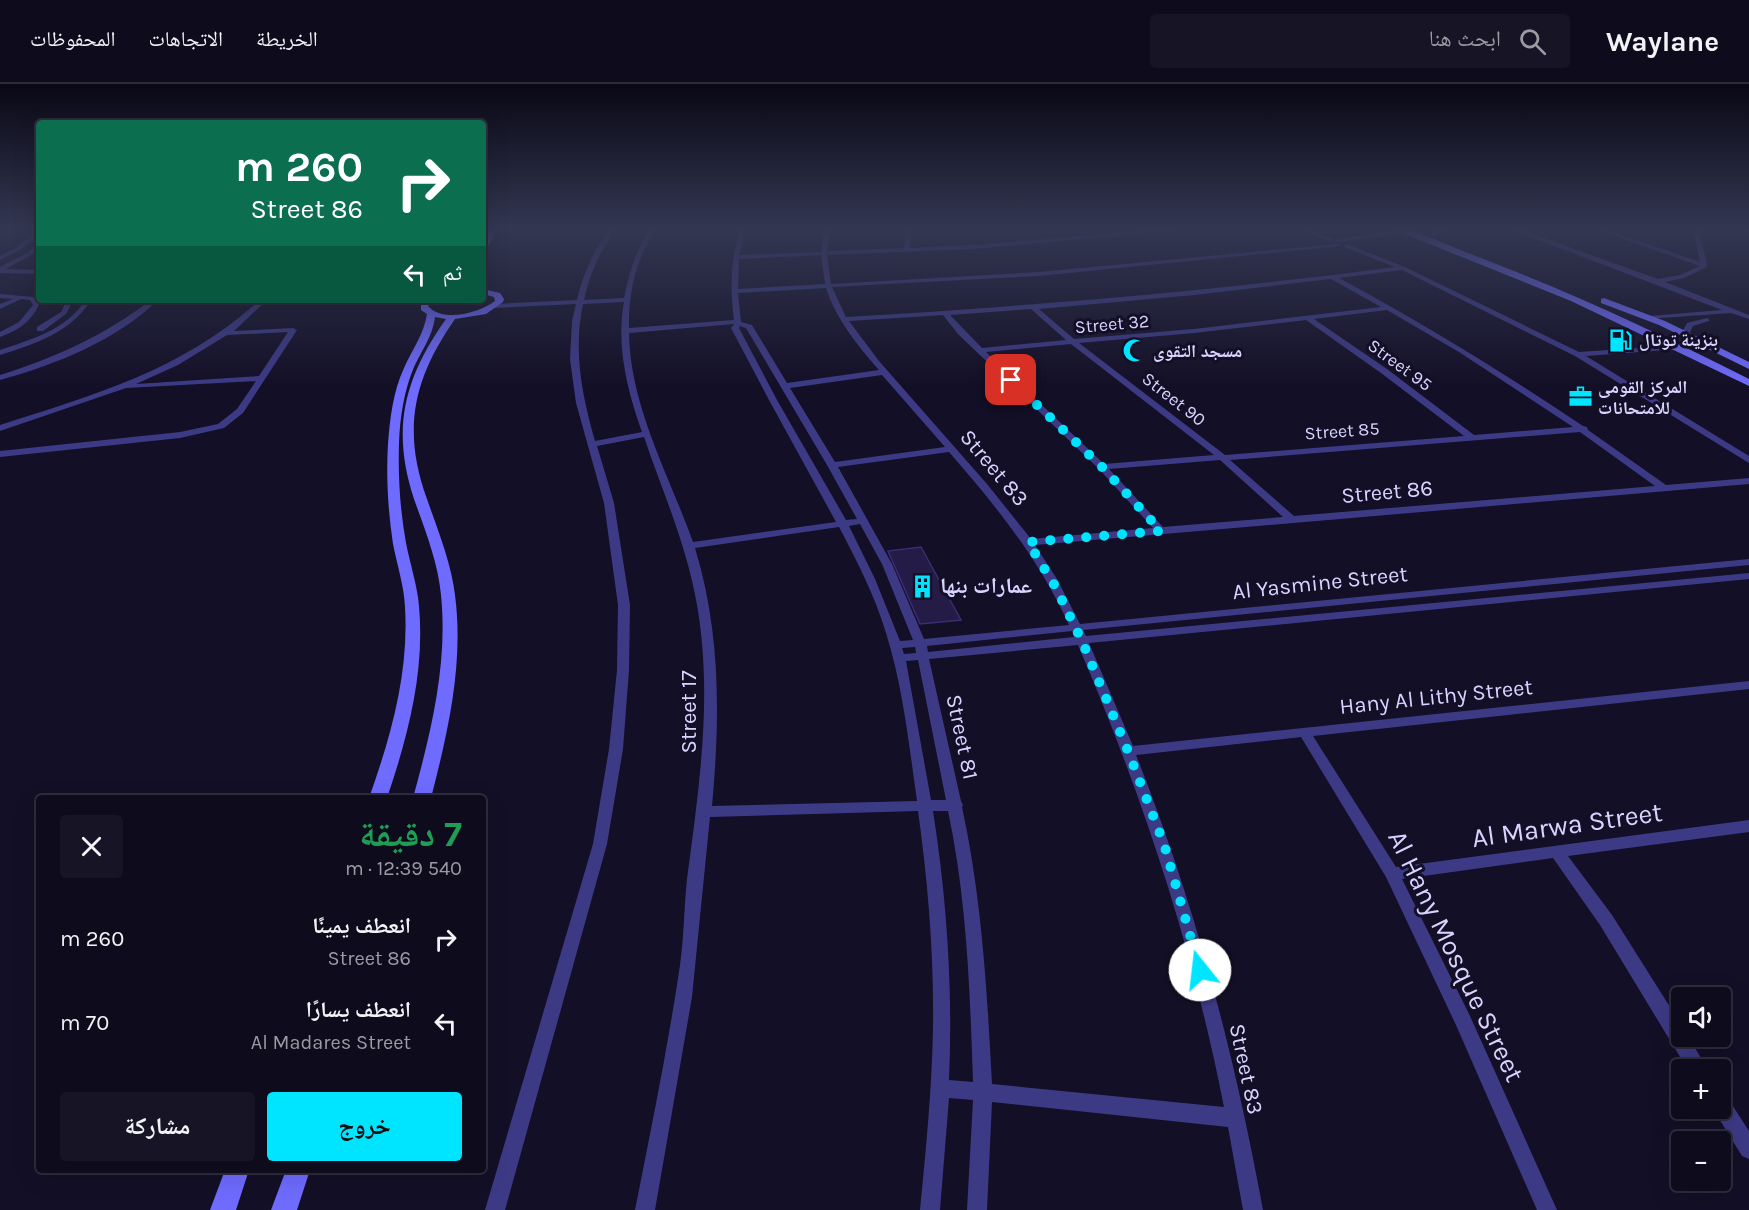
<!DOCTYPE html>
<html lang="ar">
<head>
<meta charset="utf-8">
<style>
  :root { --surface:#0e0b1c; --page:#171425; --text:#f1f3f6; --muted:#9b9ba3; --line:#2e2b3b; --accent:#00e5ff }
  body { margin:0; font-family:Karla,"Noto Naskh Arabic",sans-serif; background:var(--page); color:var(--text); direction:rtl; height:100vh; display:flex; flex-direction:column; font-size:22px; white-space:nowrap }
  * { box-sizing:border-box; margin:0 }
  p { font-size:20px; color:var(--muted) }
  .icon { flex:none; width:33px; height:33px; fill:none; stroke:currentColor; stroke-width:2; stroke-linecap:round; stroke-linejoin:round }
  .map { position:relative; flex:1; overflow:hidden; direction:ltr }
  .panel { position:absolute; left:36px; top:711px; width:450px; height:378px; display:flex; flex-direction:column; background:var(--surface); border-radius:6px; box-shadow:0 6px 24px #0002,0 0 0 2px var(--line); direction:rtl }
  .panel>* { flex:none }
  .guide { position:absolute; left:36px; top:36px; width:450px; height:183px; border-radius:6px; box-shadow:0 6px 24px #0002,0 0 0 2px var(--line); direction:rtl; background:#0b6e4f; color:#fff; overflow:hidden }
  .fabs { position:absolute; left:1671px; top:903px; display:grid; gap:12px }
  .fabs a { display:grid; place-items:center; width:60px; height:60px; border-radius:6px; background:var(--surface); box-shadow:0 6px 24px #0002,0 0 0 2px var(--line); font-size:30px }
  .pin { position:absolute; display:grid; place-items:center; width:51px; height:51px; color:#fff; margin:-26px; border-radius:12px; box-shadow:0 3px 9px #0006 }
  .me { position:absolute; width:66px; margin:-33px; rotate:344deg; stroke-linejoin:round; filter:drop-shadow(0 0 4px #0008) }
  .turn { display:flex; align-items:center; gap:21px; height:126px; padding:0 24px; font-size:27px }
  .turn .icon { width:78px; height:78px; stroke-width:2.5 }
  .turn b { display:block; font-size:42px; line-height:51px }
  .then { display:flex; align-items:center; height:57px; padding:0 24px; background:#0003; gap:12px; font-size:22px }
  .round { display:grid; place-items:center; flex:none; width:63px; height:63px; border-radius:6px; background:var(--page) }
  .headline { display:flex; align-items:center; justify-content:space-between; height:102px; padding:0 24px }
  h1 { font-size:36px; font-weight:700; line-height:45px; color:#1e9e55 }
  .action { display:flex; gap:12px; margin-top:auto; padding:12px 24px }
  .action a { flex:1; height:69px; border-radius:6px; background:var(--accent); color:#111; font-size:24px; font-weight:700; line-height:69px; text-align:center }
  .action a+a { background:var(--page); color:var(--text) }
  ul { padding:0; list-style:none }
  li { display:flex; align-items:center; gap:18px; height:84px; padding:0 24px }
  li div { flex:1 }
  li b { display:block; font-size:22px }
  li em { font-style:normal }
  header { display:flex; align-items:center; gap:36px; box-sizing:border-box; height:84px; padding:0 30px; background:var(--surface); border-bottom:2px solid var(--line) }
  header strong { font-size:28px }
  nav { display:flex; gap:33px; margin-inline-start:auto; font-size:21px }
  .search { width:420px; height:54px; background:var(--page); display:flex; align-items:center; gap:15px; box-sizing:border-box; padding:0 21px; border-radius:6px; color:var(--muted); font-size:22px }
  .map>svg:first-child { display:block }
  .building { fill:#241b47; stroke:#3b2d73; stroke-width:1.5 }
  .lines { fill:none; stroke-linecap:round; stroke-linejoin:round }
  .street { fill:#3d3a85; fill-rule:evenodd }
  .secondary { fill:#6f6bff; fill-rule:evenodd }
  .route { stroke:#00e5ff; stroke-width:10; stroke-dasharray:0 18 }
  .labels { text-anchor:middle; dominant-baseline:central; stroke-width:6; stroke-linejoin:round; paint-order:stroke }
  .far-street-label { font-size:18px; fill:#d9d4ff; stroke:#130f26 }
  .far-poi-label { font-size:18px; font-weight:bold; fill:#d9d4ff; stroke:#130f26; text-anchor:start }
  .street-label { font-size:22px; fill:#d9d4ff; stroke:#130f26 }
  .poi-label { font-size:22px; font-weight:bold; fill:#d9d4ff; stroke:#130f26; text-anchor:start }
  .near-street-label { font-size:27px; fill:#d9d4ff; stroke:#130f26 }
</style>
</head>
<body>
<header>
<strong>Waylane</strong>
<div class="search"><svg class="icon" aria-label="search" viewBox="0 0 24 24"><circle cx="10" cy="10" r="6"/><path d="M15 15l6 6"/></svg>ابحث هنا</div>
<nav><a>الخريطة</a><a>الاتجاهات</a><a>المحفوظات</a></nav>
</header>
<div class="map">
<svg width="1749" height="1126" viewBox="0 0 1749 1126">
  <rect width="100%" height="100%" fill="#130f26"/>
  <path class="building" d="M 921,463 L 961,536 L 920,540 L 888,467 Z"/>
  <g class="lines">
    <path class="street" d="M 34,144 L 39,144 L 39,150 L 20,166 L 0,176 L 0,172 L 16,164 L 36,147 Z
      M 610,144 L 616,144 C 600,167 590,189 584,216 L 624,214 C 629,189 636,165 651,144 L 657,144 C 636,173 628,210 629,244 L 734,236 C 730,204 730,176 741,144 L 747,144 L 739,171 L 821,168 L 824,144 L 830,144 L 827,167 L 904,164 L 906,144 L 912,144 L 910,164 L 972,161 L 1182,144 L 1207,144 L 972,165 L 827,171 L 831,200 L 1038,188 L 1338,160 L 1341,162 L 1038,192 L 832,203 L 846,233 C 1030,222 1213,207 1395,183 L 1344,163 L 1346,160 L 1405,183 L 1579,268 L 1683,261 L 1683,265 L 1680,265 L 1586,272 L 1749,372 L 1749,379 L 1575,272 L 1402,186 L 1339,194 C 1423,239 1504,289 1583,342 L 1587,343 L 1588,346 L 1666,401 L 1749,394 L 1749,400 L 1035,461 L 1057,495 L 1080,540 L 1749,475 L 1749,481 L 1083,546 L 1086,552 L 1749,489 L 1749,495 L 1089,559 L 1133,662 L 1749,597 L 1749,605 L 1313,652 L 1396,783 L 1749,736 L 1749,748 L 1568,772 L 1612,831 L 1682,942 L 1682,952 L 1688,952 L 1708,986 L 1688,986 L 1600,841 L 1553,774 L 1402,795 L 1470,932 L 1557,1126 L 1537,1126 L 1456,941 L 1386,793 L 1301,653 L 1136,671 C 1195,820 1234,968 1263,1126 L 1243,1126 L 1228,1043 L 992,1018 L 987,1126 L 967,1126 L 973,1016 L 949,1014 L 940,1126 L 920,1126 C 926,1065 932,1004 933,943 C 934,871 928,798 918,727 L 710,733 L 692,913 L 655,1126 L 635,1126 C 651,1045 668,963 680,881 C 684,853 684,824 687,795 C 699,704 713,613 697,521 C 687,462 663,409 644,353 L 597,362 L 614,419 L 630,521 L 629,586 L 623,665 L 607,760 L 505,1126 L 485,1126 L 593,760 L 609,665 L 617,586 L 618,521 L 604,419 L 576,319 L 570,275 L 572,237 L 576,220 L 495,224 L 492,222 L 495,220 L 577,216 C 583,189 594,167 610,144 ZM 821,171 L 825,200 L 738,205 L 739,175 ZM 1331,195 L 1381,223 L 1194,245 L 1074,255 L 1039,225 L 1194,211 ZM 826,204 C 836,235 858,262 879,286 L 787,299 L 752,241 L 741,238 L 738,209 ZM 624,218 C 616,261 627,306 642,348 L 595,357 C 582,311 573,267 583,220 ZM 1031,225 L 1066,256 L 982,264 L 950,231 ZM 1387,226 L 1459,268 L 1573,343 L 1474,351 L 1387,285 L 1314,235 ZM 943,231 L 958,250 L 1099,385 L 1153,444 L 1031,455 L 987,400 L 879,277 L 849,237 ZM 1306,236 L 1381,289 L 1464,352 L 1225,371 L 1079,259 L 1194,249 ZM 734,240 L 731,244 L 769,316 L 836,438 L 693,458 C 669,391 630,322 629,249 ZM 740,242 L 746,244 L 827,381 L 857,435 L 846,436 L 777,316 L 739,244 ZM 1071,260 L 1214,371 L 1104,380 L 986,268 ZM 882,291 L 945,363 L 835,378 L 790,304 ZM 1580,348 L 1655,402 L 1294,432 L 1230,376 ZM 949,368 C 996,422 1039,475 1069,541 L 924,555 L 892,480 L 838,383 ZM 1220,376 L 1283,433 L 1163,443 L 1109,385 ZM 860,440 L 882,480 L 913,556 L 900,557 L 875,495 L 849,442 ZM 839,443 C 857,477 875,512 886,549 C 903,603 909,661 917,717 L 712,722 C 720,635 721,549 695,464 ZM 1072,547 L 1074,553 L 928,568 L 927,562 ZM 1078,561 C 1142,710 1193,864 1224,1023 L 992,1000 C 987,907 982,815 962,723 L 963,721 L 961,717 L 929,575 ZM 915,563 L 916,569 L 904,570 L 902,564 ZM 918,576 L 946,716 L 931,716 L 906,577 ZM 933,727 L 948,727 C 967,816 970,907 973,998 L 949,996 C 953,906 947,816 933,727 Z
      M 1297,144 L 1305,144 L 1334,156 L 1329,157 Z
      M 1415,144 L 1442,144 L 1439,146 Z
      M 1447,144 L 1460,144 L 1438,149 L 1436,153 L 1431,152 L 1434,147 Z
      M 1507,144 L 1516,144 L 1658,195 L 1680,191 L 1700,182 L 1592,144 L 1601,144 L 1700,178 L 1694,151 L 1696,144 L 1702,144 L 1700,151 L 1707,181 L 1705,184 L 1684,194 L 1665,198 L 1749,231 L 1749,235 L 1731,229 L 1647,235 L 1645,234 L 1649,232 L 1722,226 Z
      M 1404,146 L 1406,149 L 1337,158 L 1334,156 Z
      M 39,159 L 39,164 L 31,171 L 6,185 L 39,186 L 39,190 L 0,189 L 0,183 L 27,169 Z
      M 0,210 L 33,213 L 37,215 L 39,221 C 31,238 17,247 0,253 L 0,248 L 19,238 L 33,221 L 30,216 L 21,215 L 0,225 L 0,220 L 13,215 L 0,214 Z
      M 67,216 L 73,216 L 66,230 L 43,247 L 37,247 L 37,243 L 61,228 Z
      M 85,216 L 91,216 C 73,247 33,261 0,271 L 0,266 C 30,256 68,245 85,216 Z
      M 151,216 L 158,216 C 117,256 55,281 0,296 L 0,291 C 55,274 105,251 151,216 Z
      M 260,216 L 267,216 L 234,247 L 293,244 L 297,246 L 243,329 L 224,344 L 180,354 L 0,373 L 0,367 L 180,348 L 218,340 L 237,325 L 256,297 L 126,304 L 0,347 L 0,341 C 97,310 183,286 260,216 ZM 288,248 L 259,292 L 136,300 L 178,281 L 227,251 Z
      M 1707,234 L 1709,235 L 1709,237 L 1693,242 L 1688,252 L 1681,250 L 1687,239 Z
      M 1720,1010 L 1727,1013 L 1749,1047 L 1749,1075 L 1742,1072 L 1713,1025 L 1720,1024 Z"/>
    <path class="secondary" d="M 490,144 L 497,144 L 487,165 L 483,167 L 483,158 Z
      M 1390,144 C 1415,144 1444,160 1468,169 C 1564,205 1657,248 1749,295 L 1749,302 L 1571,217 Z
      M 483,205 L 500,209 L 504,215 L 503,218 L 486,230 L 455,235 C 413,295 402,346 427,415 C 438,447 451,478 455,511 C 464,580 448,648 431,714 L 413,714 C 431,648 448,580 441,511 C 438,478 425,446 414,415 C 391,345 404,294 446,235 L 435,233 C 433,251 422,266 414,283 C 404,307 400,333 399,359 C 398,392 400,426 406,459 C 410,480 417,500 419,522 C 425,588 408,652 387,714 L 369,714 C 391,652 409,589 405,523 C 404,501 397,481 393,460 C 388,427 386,393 388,360 C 390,334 393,308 404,284 C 412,266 424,250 427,230 L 421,226 L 421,220 L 425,216 L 434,216 L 428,222 C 443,239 479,229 495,217 L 494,213 L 483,210 Z
      M 1604,214 L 1665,237 L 1749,278 L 1749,285 L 1659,241 L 1601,219 L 1601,215 Z
      M 225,1086 L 249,1086 L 236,1126 L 210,1126 Z
      M 286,1086 L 310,1086 L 297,1126 L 271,1126 Z"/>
  </g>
  <linearGradient id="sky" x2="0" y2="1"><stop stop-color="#0a0815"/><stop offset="0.48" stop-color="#333752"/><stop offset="1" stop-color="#333752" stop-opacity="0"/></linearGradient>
  <rect width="1749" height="302" fill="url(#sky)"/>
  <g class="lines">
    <path class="route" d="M 1011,296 L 1102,383 L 1161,447 L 1028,458 L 1055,502 L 1082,557 L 1128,667 L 1164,760 L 1200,886"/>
  </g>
  <defs>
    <symbol id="fuel-bare" viewBox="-9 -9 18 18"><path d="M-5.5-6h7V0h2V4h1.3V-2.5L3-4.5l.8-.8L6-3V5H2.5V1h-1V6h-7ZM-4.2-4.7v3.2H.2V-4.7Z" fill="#00e5ff" stroke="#130f26" stroke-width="2.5" paint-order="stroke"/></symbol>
    <symbol id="mosque-bare" viewBox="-9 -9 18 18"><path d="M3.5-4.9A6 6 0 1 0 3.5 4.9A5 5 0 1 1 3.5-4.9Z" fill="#00e5ff" stroke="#130f26" stroke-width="2.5" paint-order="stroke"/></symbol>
    <symbol id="office-bare" viewBox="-9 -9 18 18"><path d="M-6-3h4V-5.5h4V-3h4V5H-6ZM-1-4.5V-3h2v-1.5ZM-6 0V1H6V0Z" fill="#00e5ff" stroke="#130f26" stroke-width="2.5" paint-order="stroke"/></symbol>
    <symbol id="building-bare" viewBox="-9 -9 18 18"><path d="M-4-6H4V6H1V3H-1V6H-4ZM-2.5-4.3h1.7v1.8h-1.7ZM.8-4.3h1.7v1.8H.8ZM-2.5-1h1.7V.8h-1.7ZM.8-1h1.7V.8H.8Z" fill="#00e5ff" stroke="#130f26" stroke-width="2.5" paint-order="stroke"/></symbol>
  </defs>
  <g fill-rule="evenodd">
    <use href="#fuel-bare" x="1604" y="240" width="33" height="33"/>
    <use href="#mosque-bare" x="1118" y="250" width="33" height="33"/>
    <use href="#office-bare" x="1564" y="296" width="33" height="33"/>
    <use href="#building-bare" x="906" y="486" width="33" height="33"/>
  </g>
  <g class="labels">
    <g class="far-street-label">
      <text transform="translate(1112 240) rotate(-5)">Street 32</text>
      <text transform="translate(1400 281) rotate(36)">Street 95</text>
      <text transform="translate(1174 315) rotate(38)">Street 90</text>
      <text transform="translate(1342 347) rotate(-4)">Street 85</text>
    </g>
    <g class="far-poi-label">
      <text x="1639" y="256">بنزينة توتال</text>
      <text x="1153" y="267">مسجد التقوى</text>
      <text x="1598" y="303">المركز القومى<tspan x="1598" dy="21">للامتحانات</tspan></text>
    </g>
    <g class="street-label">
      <text transform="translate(994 384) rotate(50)">Street 83</text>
      <text transform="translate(1387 408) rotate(-5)">Street 86</text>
      <text transform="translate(1320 499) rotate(-6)">Al Yasmine Street</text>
      <text transform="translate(1436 613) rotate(-6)">Hany Al Lithy Street</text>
      <text transform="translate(689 628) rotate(-90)">Street 17</text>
      <text transform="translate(962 653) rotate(78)">Street 81</text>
      <text transform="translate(1246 985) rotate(78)">Street 83</text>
    </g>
    <g class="poi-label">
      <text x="940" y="502">عمارات بنها</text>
    </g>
    <g class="near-street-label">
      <text transform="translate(1567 741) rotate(-8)">Al Marwa Street</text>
      <text transform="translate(1456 872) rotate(64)">Al Hany Mosque Street</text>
    </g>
  </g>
</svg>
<div class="fabs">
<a><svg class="icon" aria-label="sound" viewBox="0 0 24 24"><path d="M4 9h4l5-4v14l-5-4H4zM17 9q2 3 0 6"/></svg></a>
<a>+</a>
<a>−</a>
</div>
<div class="pin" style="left:1011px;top:296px;background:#d93025"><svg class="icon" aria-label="arrive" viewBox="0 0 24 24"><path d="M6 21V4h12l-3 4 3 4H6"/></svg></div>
<svg class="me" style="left:1200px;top:886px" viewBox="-20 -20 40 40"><circle r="19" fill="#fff"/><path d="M0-13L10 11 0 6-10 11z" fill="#00e5ff"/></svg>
<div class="guide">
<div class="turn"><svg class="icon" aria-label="right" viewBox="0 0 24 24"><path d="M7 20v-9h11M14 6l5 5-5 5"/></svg><div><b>260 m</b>Street 86</div></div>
<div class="then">ثم<svg class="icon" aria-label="left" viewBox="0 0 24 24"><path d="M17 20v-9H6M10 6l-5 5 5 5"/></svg></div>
</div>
<section class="panel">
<div class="headline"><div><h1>7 دقيقة</h1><p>540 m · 12:39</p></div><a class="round"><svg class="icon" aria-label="close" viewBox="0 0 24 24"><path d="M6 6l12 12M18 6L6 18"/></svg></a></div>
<ul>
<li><svg class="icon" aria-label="right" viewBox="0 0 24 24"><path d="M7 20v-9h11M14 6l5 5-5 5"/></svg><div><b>انعطف يمينًا</b><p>Street 86</p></div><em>260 m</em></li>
<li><svg class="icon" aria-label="left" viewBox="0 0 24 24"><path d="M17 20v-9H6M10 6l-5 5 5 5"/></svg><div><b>انعطف يسارًا</b><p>Al Madares Street</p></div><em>70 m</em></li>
</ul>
<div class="action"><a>خروج</a><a>مشاركة</a></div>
</section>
</div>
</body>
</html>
